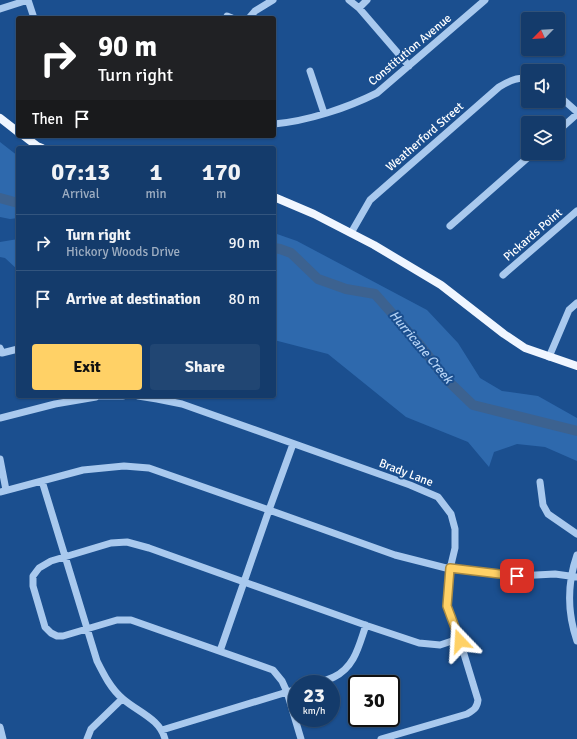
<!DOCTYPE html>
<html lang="en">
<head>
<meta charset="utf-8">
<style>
  :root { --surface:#143b6b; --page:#214673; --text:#f1f3f6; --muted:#9dadc1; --line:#33557e; --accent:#ffd166 }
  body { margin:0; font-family:Signika,sans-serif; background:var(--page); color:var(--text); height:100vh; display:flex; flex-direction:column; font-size:15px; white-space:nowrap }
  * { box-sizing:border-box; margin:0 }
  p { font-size:13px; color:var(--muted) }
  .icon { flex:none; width:22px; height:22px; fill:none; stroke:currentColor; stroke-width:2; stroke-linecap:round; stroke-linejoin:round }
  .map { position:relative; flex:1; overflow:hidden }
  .panel { position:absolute; left:16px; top:146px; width:260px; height:252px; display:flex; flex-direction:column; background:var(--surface); border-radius:4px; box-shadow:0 1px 3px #0004,0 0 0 1px var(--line) }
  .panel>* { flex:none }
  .banner { position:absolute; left:16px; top:16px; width:260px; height:122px; border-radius:4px; box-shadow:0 1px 3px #0004,0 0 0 1px var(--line); background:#202124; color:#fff; overflow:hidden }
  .needle { width:26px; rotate:245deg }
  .buttons { position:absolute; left:521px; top:12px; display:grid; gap:8px }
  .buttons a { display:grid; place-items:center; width:44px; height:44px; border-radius:4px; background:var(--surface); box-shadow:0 1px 3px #0004,0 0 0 1px var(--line); font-size:20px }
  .speed { position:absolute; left:288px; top:675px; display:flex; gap:8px; font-size:20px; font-weight:700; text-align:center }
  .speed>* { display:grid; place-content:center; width:52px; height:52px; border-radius:50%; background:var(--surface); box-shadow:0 1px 3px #0004,0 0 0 1px var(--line); line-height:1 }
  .speed small { font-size:10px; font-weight:400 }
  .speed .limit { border:2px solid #111; border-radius:6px; background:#fff; color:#111 }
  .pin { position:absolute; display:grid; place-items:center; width:34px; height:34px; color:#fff; margin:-17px; border-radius:8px; box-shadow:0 2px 6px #0006 }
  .me { position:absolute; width:44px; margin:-22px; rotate:340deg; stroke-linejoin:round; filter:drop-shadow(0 0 3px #0008) }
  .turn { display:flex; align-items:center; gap:14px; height:84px; padding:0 16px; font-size:18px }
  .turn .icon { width:52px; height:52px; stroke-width:2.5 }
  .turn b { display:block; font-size:28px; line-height:34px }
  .then { display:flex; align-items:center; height:38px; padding:0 16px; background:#0003; gap:8px; font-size:15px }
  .eta { display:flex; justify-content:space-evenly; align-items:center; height:68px; text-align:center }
  .eta b { font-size:24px; font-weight:800; line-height:28px }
  .button { display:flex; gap:8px; margin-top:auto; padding:8px 16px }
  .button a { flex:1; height:46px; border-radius:4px; background:var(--accent); color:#111; font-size:16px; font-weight:800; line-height:46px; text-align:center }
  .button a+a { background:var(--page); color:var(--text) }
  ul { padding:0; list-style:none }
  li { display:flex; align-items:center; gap:12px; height:56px; padding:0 16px; border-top:1px solid var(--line) }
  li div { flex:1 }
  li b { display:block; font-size:15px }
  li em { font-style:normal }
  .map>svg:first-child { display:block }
  .green { fill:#2e69ad }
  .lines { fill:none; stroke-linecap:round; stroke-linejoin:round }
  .river { stroke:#3c6290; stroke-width:10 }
  .minor { stroke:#a9c9ee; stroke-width:7 }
  .major { stroke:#f0f6ff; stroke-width:8 }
  .route-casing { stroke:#a68842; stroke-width:10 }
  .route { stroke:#ffd166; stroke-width:7 }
  .labels { text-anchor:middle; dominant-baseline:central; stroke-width:4; stroke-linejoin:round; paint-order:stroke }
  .street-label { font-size:12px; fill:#fff; stroke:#1b4f8f }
  .water-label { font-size:13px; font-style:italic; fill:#b5d3f5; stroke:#1b4f8f }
</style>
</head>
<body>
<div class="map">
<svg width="577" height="739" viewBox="0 0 577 739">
  <rect width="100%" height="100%" fill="#1b4f8f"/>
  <path class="green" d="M 0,142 L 18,156 L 18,218 L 10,219 L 0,217 Z
    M 277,234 L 297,241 L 427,310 L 458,343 L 480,378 L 502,391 L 538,396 L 577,418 L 577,461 L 545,447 L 517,444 L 494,452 L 489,467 L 468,442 L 406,417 L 328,354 L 274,340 L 274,235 Z
    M 18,239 L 18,270 L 5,258 L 0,257 L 0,242 Z"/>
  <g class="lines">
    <path class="river" d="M 0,198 L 18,203
      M 274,248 L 280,249 L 291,253 L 318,279 L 346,289 L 375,294 L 420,345 L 446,379 L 473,405 L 577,431"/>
    <path class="minor" d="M 28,0 L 34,18
      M 349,0 L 359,8 L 409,66
      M 359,8 L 367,0
      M 0,9 L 28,0
      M 227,16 L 232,18
      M 249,18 L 255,11 L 273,0
      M 310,71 L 324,113
      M 558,95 L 577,112
      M 274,124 C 308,121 347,108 377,93 L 485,0
      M 558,131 L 577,114
      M 450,226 L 533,153
      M 351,233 L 370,200 L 499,87 C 507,82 518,76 528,79
      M 503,275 L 577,211
      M 0,348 L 2,353 L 18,349
      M 549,357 L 569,310 L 577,303
      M 96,396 L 123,396
      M 138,396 L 157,399 L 182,404 L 410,485 L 438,497 L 451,514 L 455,529 L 455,548 L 450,569 L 447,607 L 460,641 L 478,700 C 477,708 474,710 467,714 L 381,739
      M 0,418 L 55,404 L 96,397
      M 0,459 L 6,490
      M 42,481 L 97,661 C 104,675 111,689 123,699 C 138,712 160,719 165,739
      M 540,482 L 543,505 L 548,514 L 577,534
      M 0,492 L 83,470 L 124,466 L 149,468 L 269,510 L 293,444
      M 577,555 C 567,584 567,612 577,641
      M 460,641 L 452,641 L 440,645 L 419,643 L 368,626 L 244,582 L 269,510 L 395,555 L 450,569 L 517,576 L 555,574 L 577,577
      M 220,651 L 244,582 L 149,548 L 127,542 L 111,543 L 51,561 L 39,568 L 33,576 L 33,586 L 45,627 L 51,633 L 57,636 L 63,636 L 117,620 L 131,620 L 273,670 L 282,681 L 287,692 L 301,739
      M 314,684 C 320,682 328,680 334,677 C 355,667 359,645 366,625
      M 0,727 L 3,739
      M 162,730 L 297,689
      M 87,739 L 91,729 L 122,699"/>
    <path class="major" d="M 0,118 L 18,132
      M 24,136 L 37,146 L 42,148
      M 274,197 L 314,214 L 374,245 L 441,285 L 504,334 L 525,348 L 577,366"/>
  </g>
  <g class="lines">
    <defs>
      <path id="route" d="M 460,641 L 447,606 L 450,568 L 517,576"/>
    </defs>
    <use href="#route" class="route-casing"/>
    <use href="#route" class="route"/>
  </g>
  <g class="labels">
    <g class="street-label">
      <text transform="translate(410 50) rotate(-40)">Constitution Avenue</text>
      <text transform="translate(425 137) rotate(-41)">Weatherford Street</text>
      <text transform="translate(533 235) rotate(-41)">Pickards Point</text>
      <text transform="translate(406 473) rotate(21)">Brady Lane</text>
    </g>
    <g class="water-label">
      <text transform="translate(421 347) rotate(50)">Hurricane Creek</text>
    </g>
  </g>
</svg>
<div class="buttons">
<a><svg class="needle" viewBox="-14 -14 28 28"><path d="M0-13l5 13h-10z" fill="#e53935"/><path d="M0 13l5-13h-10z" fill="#9dadc1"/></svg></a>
<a><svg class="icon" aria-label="sound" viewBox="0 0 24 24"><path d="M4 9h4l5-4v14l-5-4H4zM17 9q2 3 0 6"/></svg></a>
<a><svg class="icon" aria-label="layers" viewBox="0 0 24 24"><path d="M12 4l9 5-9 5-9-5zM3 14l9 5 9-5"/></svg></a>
</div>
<div class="speed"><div>23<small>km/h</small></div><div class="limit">30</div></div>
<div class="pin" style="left:517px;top:576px;background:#d93025"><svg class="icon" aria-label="arrive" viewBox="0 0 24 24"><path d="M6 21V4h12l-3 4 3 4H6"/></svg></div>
<svg class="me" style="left:460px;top:641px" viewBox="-20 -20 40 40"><path d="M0-17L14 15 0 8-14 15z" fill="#ffd166" stroke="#fff" stroke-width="4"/></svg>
<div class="banner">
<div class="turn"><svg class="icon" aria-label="right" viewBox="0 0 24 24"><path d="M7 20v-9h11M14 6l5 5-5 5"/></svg><div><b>90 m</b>Turn right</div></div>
<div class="then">Then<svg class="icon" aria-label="arrive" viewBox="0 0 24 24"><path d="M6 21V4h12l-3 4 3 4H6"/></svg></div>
</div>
<section class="panel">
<div class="eta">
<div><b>07:13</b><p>Arrival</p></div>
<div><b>1</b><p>min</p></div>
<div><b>170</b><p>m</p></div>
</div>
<ul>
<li><svg class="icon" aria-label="right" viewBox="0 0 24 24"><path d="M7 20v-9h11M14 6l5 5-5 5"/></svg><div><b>Turn right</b><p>Hickory Woods Drive</p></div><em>90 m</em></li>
<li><svg class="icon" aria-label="arrive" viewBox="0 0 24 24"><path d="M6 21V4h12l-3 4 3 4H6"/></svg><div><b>Arrive at destination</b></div><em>80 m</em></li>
</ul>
<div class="button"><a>Exit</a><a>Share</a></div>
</section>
</div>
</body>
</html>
